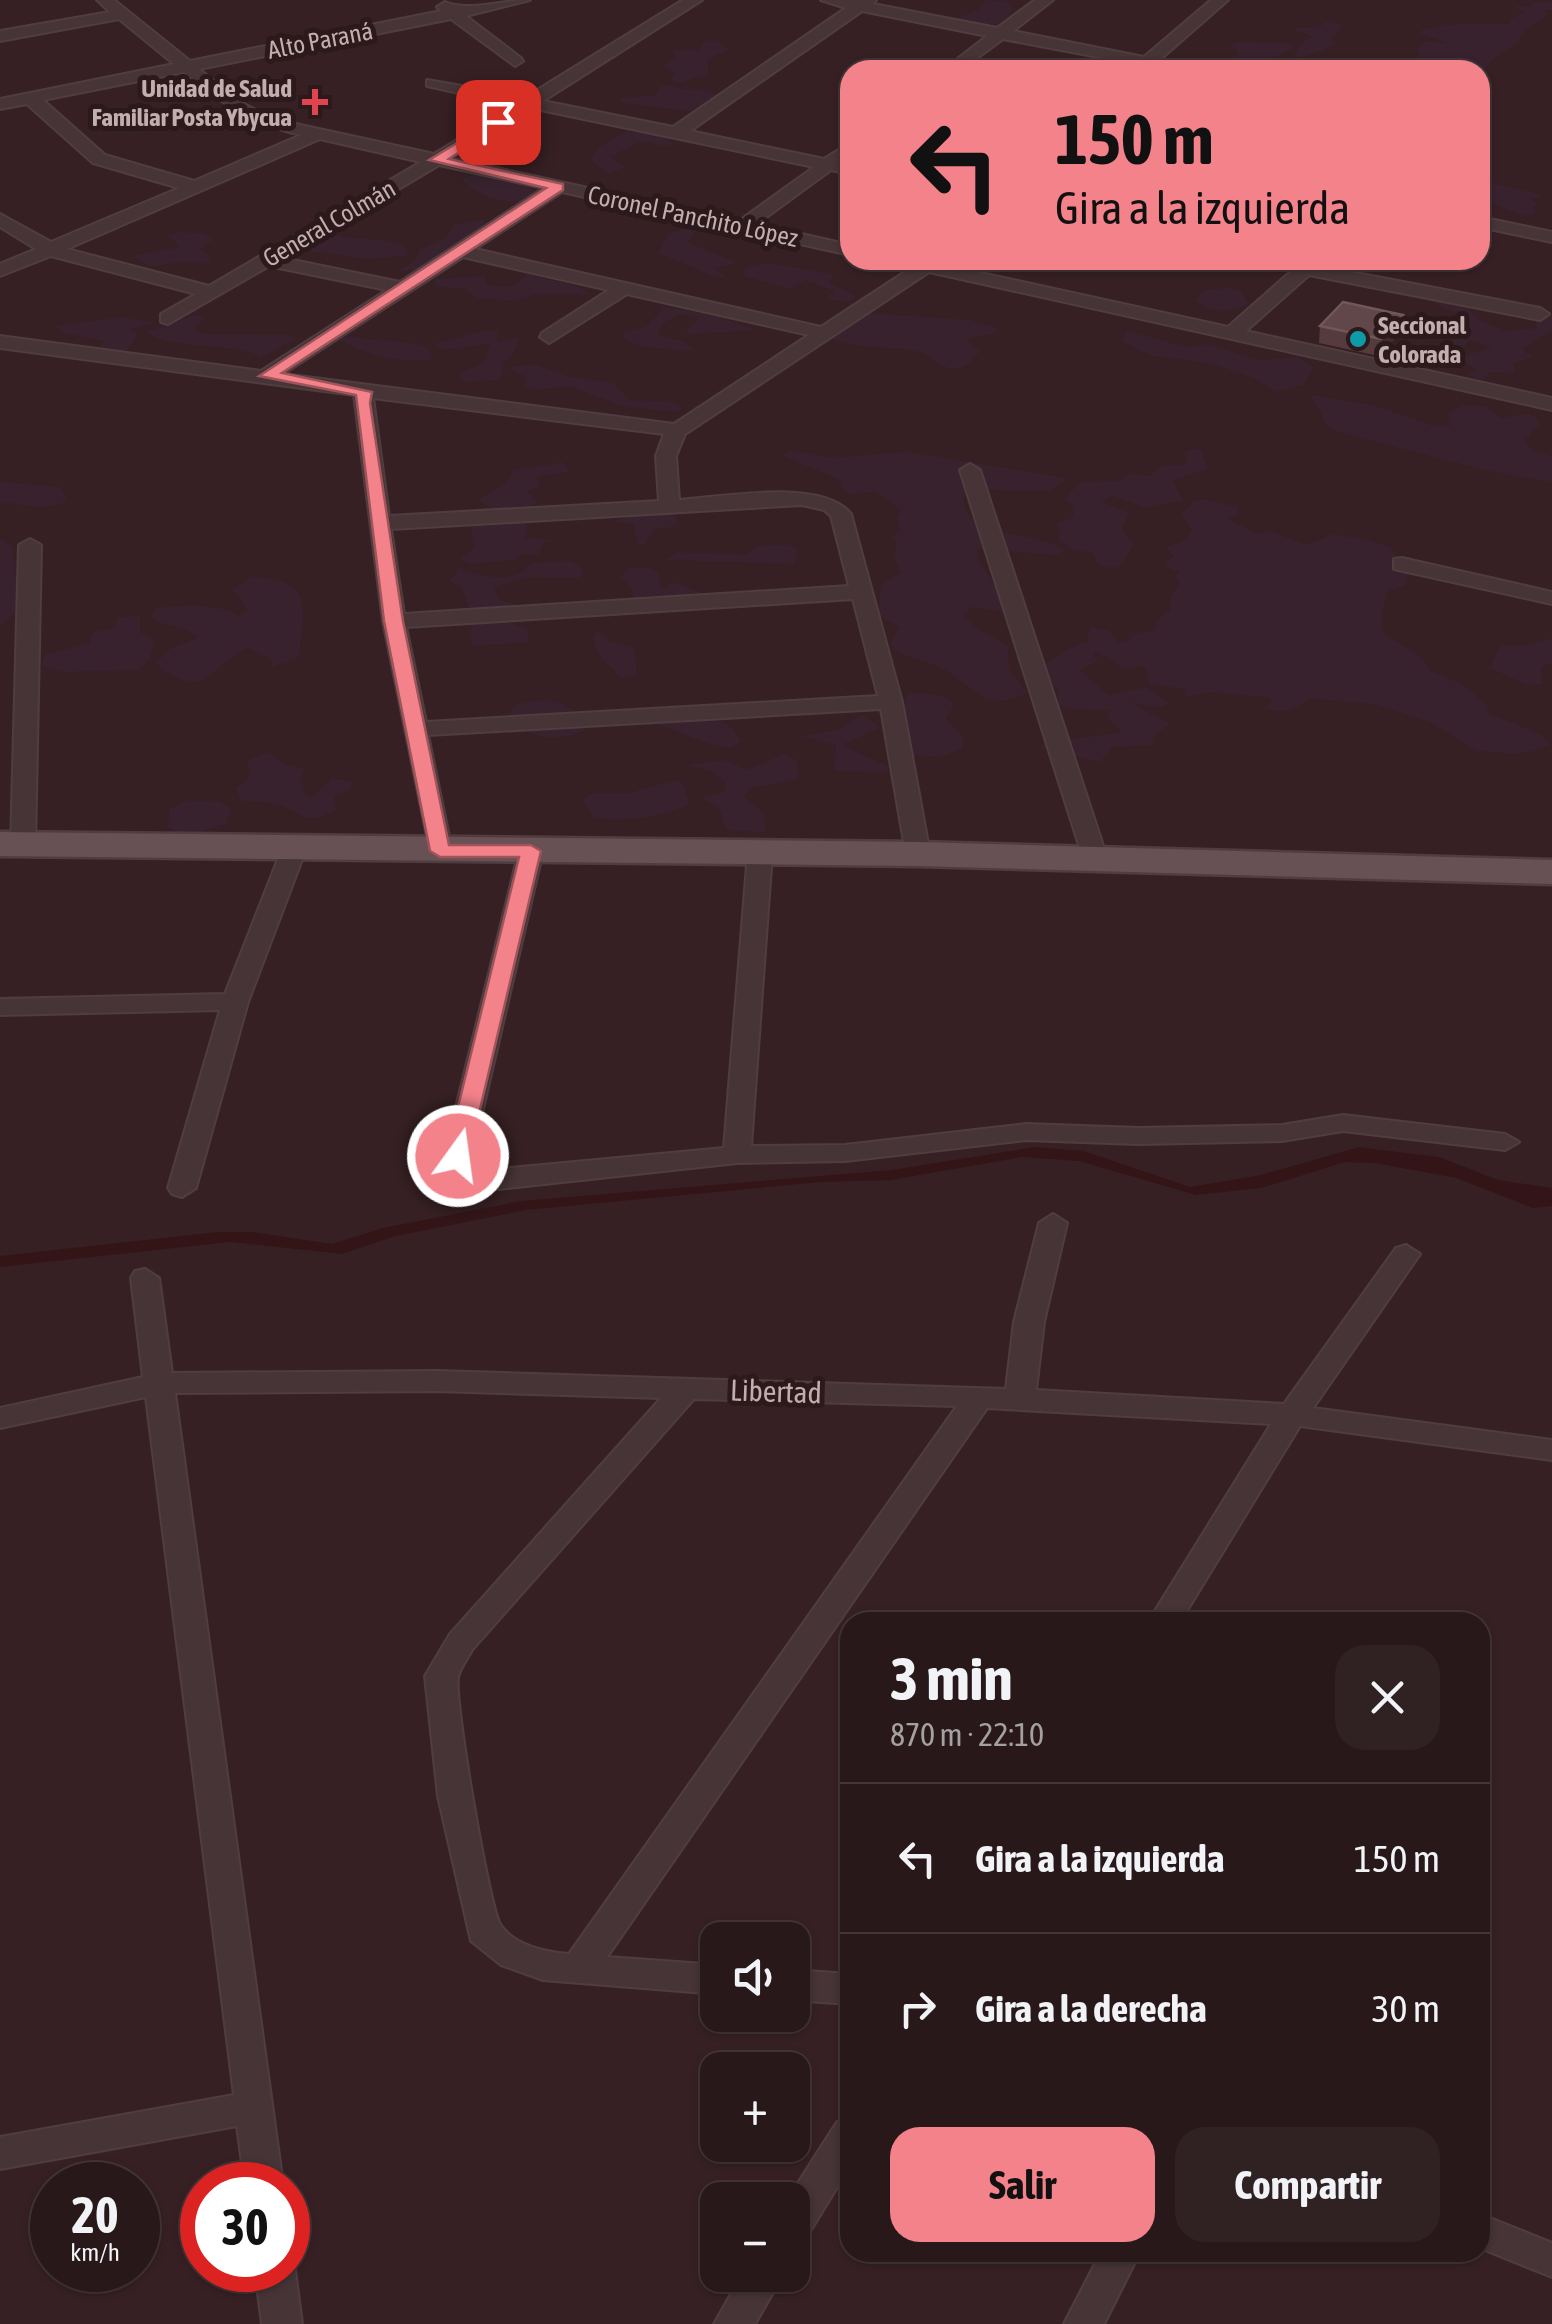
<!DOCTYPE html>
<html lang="es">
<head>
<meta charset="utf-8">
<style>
  :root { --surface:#28181a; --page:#302123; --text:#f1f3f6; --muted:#a5a0a2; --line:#443739; --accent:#f4828b }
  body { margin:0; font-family:"Asap Condensed",sans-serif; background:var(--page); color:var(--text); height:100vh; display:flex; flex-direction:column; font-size:38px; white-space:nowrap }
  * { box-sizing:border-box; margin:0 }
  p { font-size:32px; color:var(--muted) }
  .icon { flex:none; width:55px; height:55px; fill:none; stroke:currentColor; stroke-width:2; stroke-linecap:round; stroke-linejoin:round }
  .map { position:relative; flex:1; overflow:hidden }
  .panel { position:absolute; left:840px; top:1612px; width:650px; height:650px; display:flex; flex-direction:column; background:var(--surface); border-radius:30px; box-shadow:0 2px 8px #0004,0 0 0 2px var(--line) }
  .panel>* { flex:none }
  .hud { position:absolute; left:840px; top:60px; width:650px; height:210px; border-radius:30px; box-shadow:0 2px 8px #0004,0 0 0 2px var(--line); background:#f4828b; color:#111; overflow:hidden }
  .tools { position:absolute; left:700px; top:1922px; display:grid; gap:20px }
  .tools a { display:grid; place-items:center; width:110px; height:110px; border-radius:20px; background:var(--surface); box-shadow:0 2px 8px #0004,0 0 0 2px var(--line); font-size:50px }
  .speed { position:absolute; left:30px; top:2162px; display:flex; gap:20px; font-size:50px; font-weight:700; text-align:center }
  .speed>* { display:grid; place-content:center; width:130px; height:130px; border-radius:50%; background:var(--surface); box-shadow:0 2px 8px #0004,0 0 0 2px var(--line); line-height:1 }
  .speed small { font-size:25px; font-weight:400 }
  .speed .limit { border:15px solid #d22; background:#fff; color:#111 }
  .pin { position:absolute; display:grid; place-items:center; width:85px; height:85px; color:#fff; margin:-42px; border-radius:20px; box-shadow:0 5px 15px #0006 }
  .me { position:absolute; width:110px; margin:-55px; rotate:14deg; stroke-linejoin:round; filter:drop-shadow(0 0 8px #0008) }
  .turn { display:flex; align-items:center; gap:35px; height:210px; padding:0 50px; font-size:45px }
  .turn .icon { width:130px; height:130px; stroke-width:2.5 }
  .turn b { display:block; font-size:70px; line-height:85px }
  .round { display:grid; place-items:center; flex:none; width:105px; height:105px; border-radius:30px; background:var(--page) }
  .head { display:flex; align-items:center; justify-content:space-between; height:170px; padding:0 50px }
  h1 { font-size:60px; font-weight:700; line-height:75px }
  .primary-button { display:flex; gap:20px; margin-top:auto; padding:20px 50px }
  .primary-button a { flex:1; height:115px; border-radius:30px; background:var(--accent); color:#111; font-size:40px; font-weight:700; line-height:115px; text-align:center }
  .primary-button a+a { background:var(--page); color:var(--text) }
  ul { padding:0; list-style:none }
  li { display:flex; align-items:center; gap:30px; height:150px; padding:0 50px; border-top:2px solid var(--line) }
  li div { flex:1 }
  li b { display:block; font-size:38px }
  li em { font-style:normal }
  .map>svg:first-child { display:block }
  .green { fill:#37222e }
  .water { fill:#331518 }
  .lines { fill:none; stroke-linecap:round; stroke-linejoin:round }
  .minor-casing { stroke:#503d3f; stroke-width:4 }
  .primary-casing { stroke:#503d3f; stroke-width:5 }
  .minor { fill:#473436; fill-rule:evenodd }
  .primary { fill:#675154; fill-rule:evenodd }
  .wall { fill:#553b3e }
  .shaded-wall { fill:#442b2e }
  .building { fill:#61474a; stroke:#70575a; stroke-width:2.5 }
  .route { fill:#f4828b; stroke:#9f545a; stroke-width:2.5 }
  .health-dot { fill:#e0444e; stroke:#2b191b; stroke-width:4 }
  .culture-dot { fill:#0f9aa8; stroke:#2b191b; stroke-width:4 }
  .labels { text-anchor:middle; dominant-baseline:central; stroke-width:10; stroke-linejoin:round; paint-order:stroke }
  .far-street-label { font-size:25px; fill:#c3aeaf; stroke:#2b191b }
  .far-poi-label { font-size:25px; font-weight:bold; fill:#c3aeaf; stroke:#2b191b; text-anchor:end }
  .street-label { font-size:30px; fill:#c3aeaf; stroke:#2b191b }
</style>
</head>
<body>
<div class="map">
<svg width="1552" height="2324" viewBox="0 0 1552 2324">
  <rect width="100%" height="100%" fill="#362023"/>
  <path class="green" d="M 985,0 L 1005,1 L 1014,8 C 1001,33 976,25 953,20 L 977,10 Z
    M 1535,2 L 1552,2 L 1552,10 L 1542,11 L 1548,14 L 1520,36 L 1519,43 L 1494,58 L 1483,71 L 1485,81 L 1480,86 L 1480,70 L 1373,70 L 1366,66 L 1371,61 L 1420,57 L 1418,48 L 1425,41 L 1448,43 L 1417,32 C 1447,21 1478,23 1510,24 L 1509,20 L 1524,11 L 1509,4 L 1530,7 Z
    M 1325,22 L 1345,25 L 1331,39 L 1336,45 L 1302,58 L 1294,55 L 1302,42 L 1314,37 L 1290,29 L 1319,27 Z
    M 716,40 L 730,49 L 708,59 L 708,74 L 680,83 L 671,81 L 675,72 L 662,66 L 677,58 L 671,50 L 698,50 L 706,41 Z
    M 1240,42 L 1287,43 L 1294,47 C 1284,57 1226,72 1213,67 L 1217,61 L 1237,57 L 1236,49 L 1228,45 Z
    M 669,84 C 685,94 708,85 719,97 L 690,111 L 621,103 L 621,98 L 655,95 L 660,87 Z
    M 627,131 L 662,136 L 676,144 L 663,146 L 642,141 L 611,157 L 625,167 L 607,174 L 591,160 L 600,146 Z
    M 1480,174 L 1499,179 L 1487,182 L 1540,194 L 1540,199 L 1530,198 L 1538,204 L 1533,209 L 1536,214 L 1525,216 L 1484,200 L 1488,196 L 1480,195 Z
    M 476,175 L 522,183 L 539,194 C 515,210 478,198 461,178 Z
    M 484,219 L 486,225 L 430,267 L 395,272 L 415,261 L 419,250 L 446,238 L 454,225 Z
    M 692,225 L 697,230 L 687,242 L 738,263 L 714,268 L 729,278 L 716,277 L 658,253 L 669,234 Z
    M 178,232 L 202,233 L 214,239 L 200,249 L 209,256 L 209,262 C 198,264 192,261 182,262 C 159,263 154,275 134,255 L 180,247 L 169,236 Z
    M 333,234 C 357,241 385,236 407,248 L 406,256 L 368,259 L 310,251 L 314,236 Z
    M 769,263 L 835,275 L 829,282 L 856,296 L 850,302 L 827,299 L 834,291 L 805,280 L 790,289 L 744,276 L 745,268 Z
    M 528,273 C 549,283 572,279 590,294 L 536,294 L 516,301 L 477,298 L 465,289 L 438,287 L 434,279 L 485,276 L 487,284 C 505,290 515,287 528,273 Z
    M 1230,288 L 1242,292 L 1248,304 C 1230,312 1208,315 1195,299 L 1206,289 Z
    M 1421,296 L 1464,303 L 1479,320 L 1506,331 L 1537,328 L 1533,317 L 1552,314 L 1552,331 L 1522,349 L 1533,357 L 1514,364 L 1514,373 L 1490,372 L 1484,380 L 1466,375 L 1476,369 L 1455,359 L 1492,347 L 1471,340 L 1459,350 L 1449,345 L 1453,340 L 1440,334 L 1442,328 L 1462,329 L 1461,316 Z
    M 663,307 L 709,314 L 757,330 L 689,334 L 685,332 L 698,318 L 681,314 L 663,323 L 658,335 L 683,341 L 697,352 L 640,346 L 622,338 L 625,332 L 648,326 Z
    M 864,313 L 971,320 L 999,329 L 994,334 L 966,339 L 980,351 C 950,391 936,352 911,350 C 883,346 859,349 832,339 L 838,327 Z
    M 197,314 L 204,319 L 195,330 L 205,334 L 287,335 L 296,339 L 260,358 C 246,341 171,352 146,332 Z
    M 121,317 L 156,323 L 129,329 L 138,333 L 126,353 L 100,353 L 103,341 L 64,333 L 55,326 Z
    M 1127,330 L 1185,347 L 1210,345 L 1259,360 L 1298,357 L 1314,368 L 1304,385 L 1275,392 L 1256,379 L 1214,364 L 1149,355 L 1122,341 Z
    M 483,331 L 497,331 L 497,342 L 520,338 L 512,356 L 503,362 L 501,380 L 465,382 L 457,375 L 485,361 L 490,344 L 442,350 L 433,344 Z
    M 350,336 C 377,343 401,338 428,347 L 432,359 C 407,365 361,354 339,339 Z
    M 533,364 L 567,376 L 613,383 L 631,400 L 668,401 L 684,408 L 676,412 L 621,406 L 569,386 L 534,390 L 523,386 L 529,378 L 506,368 Z
    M 1311,395 L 1376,406 L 1437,427 L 1450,426 L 1447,413 L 1464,405 L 1486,406 L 1501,419 C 1514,416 1533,407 1540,424 L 1524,441 L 1533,450 L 1552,456 L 1552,482 L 1484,470 L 1339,432 L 1328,427 Z
    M 1192,449 L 1200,449 L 1208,469 L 1173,480 L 1183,501 L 1146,508 L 1113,496 L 1100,501 L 1129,513 L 1121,530 L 1134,543 L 1123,565 L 1109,568 L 1098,564 L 1092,553 L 1071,549 L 1058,539 L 1061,534 L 1057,523 L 1074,517 L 1073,505 L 1066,500 L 1078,482 L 1119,481 L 1129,473 L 1149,476 L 1161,466 L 1187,464 L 1184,452 Z
    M 791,450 L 831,458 L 906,452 L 1067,478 L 1051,491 L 985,490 L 963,498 C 967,541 1030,529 1066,550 L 1055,555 L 978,549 L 976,555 L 1006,605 L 1002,612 L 972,607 L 963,614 L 977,628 L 1008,646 L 1009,670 L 1028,693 C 977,715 978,686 939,667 C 925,660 909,659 895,650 L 891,642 L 900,627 L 878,616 L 881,585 L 901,573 L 893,558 L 897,543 L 891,537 L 901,531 L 897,517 L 902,510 L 875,492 L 845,494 L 840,480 L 783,456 Z
    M 563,462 L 570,472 L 541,476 L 537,479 L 540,487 L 527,491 L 538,503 L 526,509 L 494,511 L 478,500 L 506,483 L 513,470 Z
    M 0,482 L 60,487 L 68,500 C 48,513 22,504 0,502 Z
    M 1203,499 L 1237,507 L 1239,514 L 1228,519 L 1259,534 L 1269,530 L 1306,545 L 1333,534 L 1370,540 L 1392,548 L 1408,575 L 1406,585 L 1388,591 L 1381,615 L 1385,635 L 1415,652 L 1431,671 L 1462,684 L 1486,704 L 1488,713 L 1540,734 L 1552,745 L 1519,754 L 1478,751 L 1429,722 L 1374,704 L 1309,698 C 1297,710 1284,714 1266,709 L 1272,699 L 1265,697 L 1210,692 L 1183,698 L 1186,692 L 1182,689 L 1150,684 L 1145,666 L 1124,669 L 1097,652 L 1093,654 L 1099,661 L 1079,670 L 1109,695 L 1147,687 L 1169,703 L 1161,707 L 1131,703 L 1170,724 L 1155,735 L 1153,745 L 1113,747 L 1100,762 L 1039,748 L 1044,743 L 1122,732 L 1107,718 L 1111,710 L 1066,709 L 1057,703 L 1059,690 L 1044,678 L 1045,665 C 1057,656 1073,644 1090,641 L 1086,635 L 1092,627 L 1110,631 L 1120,643 L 1128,642 L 1132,635 L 1155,630 L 1156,620 L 1170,611 L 1171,596 L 1180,582 L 1175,575 L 1179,572 L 1166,567 L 1165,561 L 1174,558 L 1166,547 L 1183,541 L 1192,531 L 1181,514 L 1194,501 Z
    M 640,513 L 671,514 L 679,520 L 673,527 L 653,530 L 646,544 L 638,544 L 633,524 L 610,522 Z
    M 494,517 L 527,524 L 525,538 L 557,540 L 543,543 L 539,554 L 523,554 L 517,560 L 471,564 L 459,559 L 475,547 L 470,525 Z
    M 0,538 L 12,546 L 18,590 L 15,613 L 0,625 Z
    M 788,544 L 799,550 L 794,564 L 665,560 L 678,552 L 746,555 L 757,546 Z
    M 572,561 L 584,571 L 579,578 L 527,577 L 494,587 L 499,599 L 518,605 L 500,611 L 469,608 L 461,586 L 449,581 L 457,574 L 457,567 L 483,576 L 507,577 L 521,573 L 533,563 Z
    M 646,567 L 658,572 L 661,588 L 673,582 L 703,593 L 649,601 L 634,598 L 631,587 L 619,577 L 630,568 Z
    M 251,577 C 314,580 305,604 299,657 L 272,667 L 271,659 L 249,648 C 212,659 210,709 155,663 L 171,648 L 198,638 C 183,623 163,629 150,616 L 155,608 C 176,605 223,603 238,616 L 248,610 L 232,590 Z
    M 140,616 L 140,632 L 155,641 L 150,658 L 138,670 L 63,672 L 42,666 L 44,655 L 89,643 L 93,632 L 115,628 L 117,617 Z
    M 496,618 L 527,629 L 530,642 L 474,646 L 469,638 L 473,622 Z
    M 602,632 L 610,642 L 634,647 L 637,675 L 622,678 C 609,664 592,655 594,633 Z
    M 1552,638 L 1552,663 L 1541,667 L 1543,684 L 1528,685 L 1489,668 L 1501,646 L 1527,646 Z
    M 907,693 C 925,694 943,690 954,706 L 946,718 L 964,739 L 963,748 L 943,757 L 911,755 L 897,712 L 907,702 Z
    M 547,700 C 566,703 579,711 585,730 C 561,743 521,740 507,713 L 521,702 Z
    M 858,716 L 867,716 L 880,728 L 844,744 C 853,754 873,756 889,768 L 886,772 L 834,771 L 836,745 L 800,736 L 839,730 Z
    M 680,718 C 702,719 733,717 741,741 L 731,748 C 704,745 683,732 657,724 Z
    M 268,752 L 283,763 L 305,769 L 300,778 L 304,795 L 311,798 L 332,779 L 354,782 L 348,791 L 333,795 L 337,809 C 306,827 303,814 276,804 C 266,801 252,802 242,801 L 235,788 L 249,777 L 247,760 Z
    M 784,754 L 797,760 L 799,779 L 750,788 L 744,797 L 764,813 L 766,833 L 726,830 L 719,807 L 701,798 L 723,792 L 726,783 L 714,772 L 686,765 L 727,760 L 746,770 Z
    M 675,780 L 682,782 L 690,804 C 665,817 621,823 594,817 L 583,800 L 593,793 L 629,793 Z
    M 188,800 L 220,802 L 231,808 L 226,824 L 187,835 L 168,828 L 169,809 Z"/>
  <path class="water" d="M 1035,1147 L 1084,1151 L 1190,1187 L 1261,1175 L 1359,1147 L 1439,1157 L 1498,1180 L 1552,1188 L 1552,1206 L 1533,1208 L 1456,1178 L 1375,1163 L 1345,1162 L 1261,1188 L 1196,1195 L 1079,1161 L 1022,1157 L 891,1180 L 821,1182 L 526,1210 L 396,1236 L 342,1254 L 230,1242 L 0,1267 L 0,1256 L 218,1232 L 253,1232 L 332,1244 L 383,1228 L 521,1201 L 892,1170 Z"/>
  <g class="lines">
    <defs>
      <path id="minor" d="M 97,0 L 114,0 L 190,61 L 441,11 L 437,7 L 445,2 C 468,12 503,0 530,0 L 466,16 L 521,58 L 523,61 L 515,66 L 451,19 L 199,69 L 242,103 L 273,119 L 434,154 L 514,105 L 427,86 L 427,80 L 526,97 L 683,0 L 702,0 L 543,101 L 673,127 L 846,8 L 821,0 L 876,0 L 873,4 L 997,28 L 1035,0 L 1053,0 L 1013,31 L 1144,57 L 1211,0 L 1228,0 L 1148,70 L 1130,70 L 1135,64 L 1003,39 L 961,70 L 943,70 L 987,36 L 862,11 L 690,131 L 824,159 L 850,143 L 850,156 L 842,162 L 850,164 L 850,174 L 831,170 L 757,224 L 850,245 L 850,255 L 562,192 L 475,249 L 821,327 L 911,268 L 888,260 L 922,260 L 1228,327 L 1304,260 L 1324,260 L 1319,266 L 1540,308 L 1549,314 L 1540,320 L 1309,275 L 1246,331 L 1552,398 L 1552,410 L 929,272 L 685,434 L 676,456 L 679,500 C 723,497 822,478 851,514 L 902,702 L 930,854 L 927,859 L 909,859 L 906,854 L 881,709 L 428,735 L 452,851 L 440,858 L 431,856 L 383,621 L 354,395 L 0,348 L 0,336 L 261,371 L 387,290 L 269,266 L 168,324 L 161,322 L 161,314 L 196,294 L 51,256 L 0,276 L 0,264 L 36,249 L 0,227 L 0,214 L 51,242 L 179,188 L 93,163 L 27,104 L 0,109 L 0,99 L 174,64 L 119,19 L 0,41 L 0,31 L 110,12 ZM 184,72 C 222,104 252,124 301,135 L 194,181 L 105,155 L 43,100 ZM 531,108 L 814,167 L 739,221 L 451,158 ZM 320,139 L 421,162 L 209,286 L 67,249 ZM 439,165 L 544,188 L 400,282 L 283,258 ZM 463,257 L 609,290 L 542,333 L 540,337 L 549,343 L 627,294 L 809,335 L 674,424 L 283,374 ZM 373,398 L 664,434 L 656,456 L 659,501 L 389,516 ZM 802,505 L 824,510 L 831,516 L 849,586 L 404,614 L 391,529 ZM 853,599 L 878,696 L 426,722 L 406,627 Z
        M 1480,217 L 1552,232 L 1552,242 L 1480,227 Z
        M 970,464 L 980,470 L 1107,858 L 1104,863 L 1095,865 L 1083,858 L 960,470 Z
        M 30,539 L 41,545 L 35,845 L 23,852 L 11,845 L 19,545 Z
        M 1402,558 L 1552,592 L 1552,604 L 1394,569 L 1394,559 Z
        M 294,842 L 306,849 L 248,1002 L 196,1188 L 182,1197 L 172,1194 L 168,1188 L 220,1010 L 0,1015 L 0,999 L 225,994 L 282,849 Z
        M 531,844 L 543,851 L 472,1156 L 488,1170 L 724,1148 L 748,853 L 760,846 L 772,853 L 751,1146 L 845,1145 L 1026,1124 L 1139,1128 L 1282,1125 L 1343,1115 L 1505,1134 L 1519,1142 L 1505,1150 L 1343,1131 L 1282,1141 L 1139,1144 L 1026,1140 L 845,1161 L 737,1163 L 499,1189 C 473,1184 458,1179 444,1156 L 519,851 Z
        M 1053,1214 L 1067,1223 L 1044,1322 L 1036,1390 L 1284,1404 L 1396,1248 L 1406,1245 L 1420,1254 L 1313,1408 L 1552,1440 L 1552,1460 L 1300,1426 L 1180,1622 L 1148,1622 L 1271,1424 L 987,1408 L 607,1957 L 718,1965 L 718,1994 L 543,1980 L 501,1965 L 471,1941 L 438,1796 L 425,1676 L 450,1634 L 661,1398 L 437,1391 L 175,1393 L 283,2185 L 245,2185 L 237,2126 L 0,2169 L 0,2137 L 234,2095 L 146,1397 L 0,1428 L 0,1408 L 143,1377 L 131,1278 L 135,1271 L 145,1269 L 159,1278 L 172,1373 L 437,1371 L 1006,1389 L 1014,1322 L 1039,1223 ZM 694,1399 L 957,1406 L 569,1954 C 546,1952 514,1946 500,1924 C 489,1905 454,1700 458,1678 C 459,1669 468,1658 472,1650 Z
        M 792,1970 L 850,1974 L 850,2004 L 792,2000 Z
        M 850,2117 L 850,2166 L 806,2238 L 792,2242 L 792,2200 L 787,2200 L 837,2122 Z
        M 1480,2214 L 1552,2243 L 1552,2277 L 1480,2248 Z
        M 1101,2252 L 1140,2252 L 1104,2324 L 1064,2324 Z
        M 288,2257 L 295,2270 L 302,2324 L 262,2324 L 255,2270 L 288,2270 Z
        M 742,2275 L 783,2275 L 755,2324 L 714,2324 Z"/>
      <path id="primary" d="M 0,832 L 918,842 L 1552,860 L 1552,884 L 918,866 L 0,856 Z"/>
    </defs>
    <use href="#minor" class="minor-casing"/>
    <use href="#primary" class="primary-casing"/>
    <use href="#minor" class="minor"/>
    <use href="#primary" class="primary"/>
  </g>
  <path class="wall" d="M 1403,315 L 1401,332 L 1379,356 L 1319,343 L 1320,326 Z"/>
  <path class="shaded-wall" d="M 1403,315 L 1401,332 L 1379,356 L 1381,339 Z"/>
  <path class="building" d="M 1343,302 L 1403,315 L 1381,339 L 1320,326 Z"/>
  <path class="route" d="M 498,118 L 502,125 L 449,159 L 563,184 L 563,190 L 282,373 L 372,392 L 370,403 L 403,621 L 449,845 L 531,845 L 541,851 L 469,1156 L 458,1162 L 446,1156 L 519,857 L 440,857 L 430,851 L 384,621 L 356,395 L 259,376 L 546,188 L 429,160 Z"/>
  <path class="health-dot" d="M310 87h10v10h10v10h-10v10h-10v-10h-10v-10h10z"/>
  <circle class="culture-dot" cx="1358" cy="339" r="10"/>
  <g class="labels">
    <g class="far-street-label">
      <text transform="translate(320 40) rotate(-11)">Alto Paraná</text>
      <text transform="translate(693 216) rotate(12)">Coronel Panchito López</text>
      <text transform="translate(329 223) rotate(-30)">General Colmán</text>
    </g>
    <g class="far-poi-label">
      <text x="292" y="88">Unidad de Salud<tspan x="292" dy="29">Familiar Posta Ybycua</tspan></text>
      <text x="1378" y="325" text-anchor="start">Seccional<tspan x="1378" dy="29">Colorada</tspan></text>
    </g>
    <g class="street-label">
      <text transform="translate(776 1391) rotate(2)">Libertad</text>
    </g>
  </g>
</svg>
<div class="tools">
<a><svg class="icon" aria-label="sound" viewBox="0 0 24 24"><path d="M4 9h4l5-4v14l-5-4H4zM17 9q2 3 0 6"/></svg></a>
<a>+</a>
<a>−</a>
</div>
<div class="speed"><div>20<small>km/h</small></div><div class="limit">30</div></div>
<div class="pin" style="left:498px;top:122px;background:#d93025"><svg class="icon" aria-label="arrive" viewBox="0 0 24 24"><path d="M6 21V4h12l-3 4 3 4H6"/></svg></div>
<svg class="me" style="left:458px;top:1156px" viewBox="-20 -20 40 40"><circle r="17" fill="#f4828b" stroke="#fff" stroke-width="3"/><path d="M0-11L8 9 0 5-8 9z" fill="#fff"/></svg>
<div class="hud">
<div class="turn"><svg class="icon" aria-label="left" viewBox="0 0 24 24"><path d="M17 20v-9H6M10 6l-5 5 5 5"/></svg><div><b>150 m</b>Gira a la izquierda</div></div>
</div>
<section class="panel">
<div class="head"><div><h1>3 min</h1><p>870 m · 22:10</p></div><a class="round"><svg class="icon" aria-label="close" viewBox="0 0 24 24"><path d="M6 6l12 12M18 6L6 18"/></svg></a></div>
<ul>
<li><svg class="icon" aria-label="left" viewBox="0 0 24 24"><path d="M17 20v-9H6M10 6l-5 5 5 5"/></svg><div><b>Gira a la izquierda</b></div><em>150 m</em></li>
<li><svg class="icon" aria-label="right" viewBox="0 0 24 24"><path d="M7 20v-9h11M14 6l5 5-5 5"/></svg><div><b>Gira a la derecha</b></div><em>30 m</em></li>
</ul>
<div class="primary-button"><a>Salir</a><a>Compartir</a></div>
</section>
</div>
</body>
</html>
